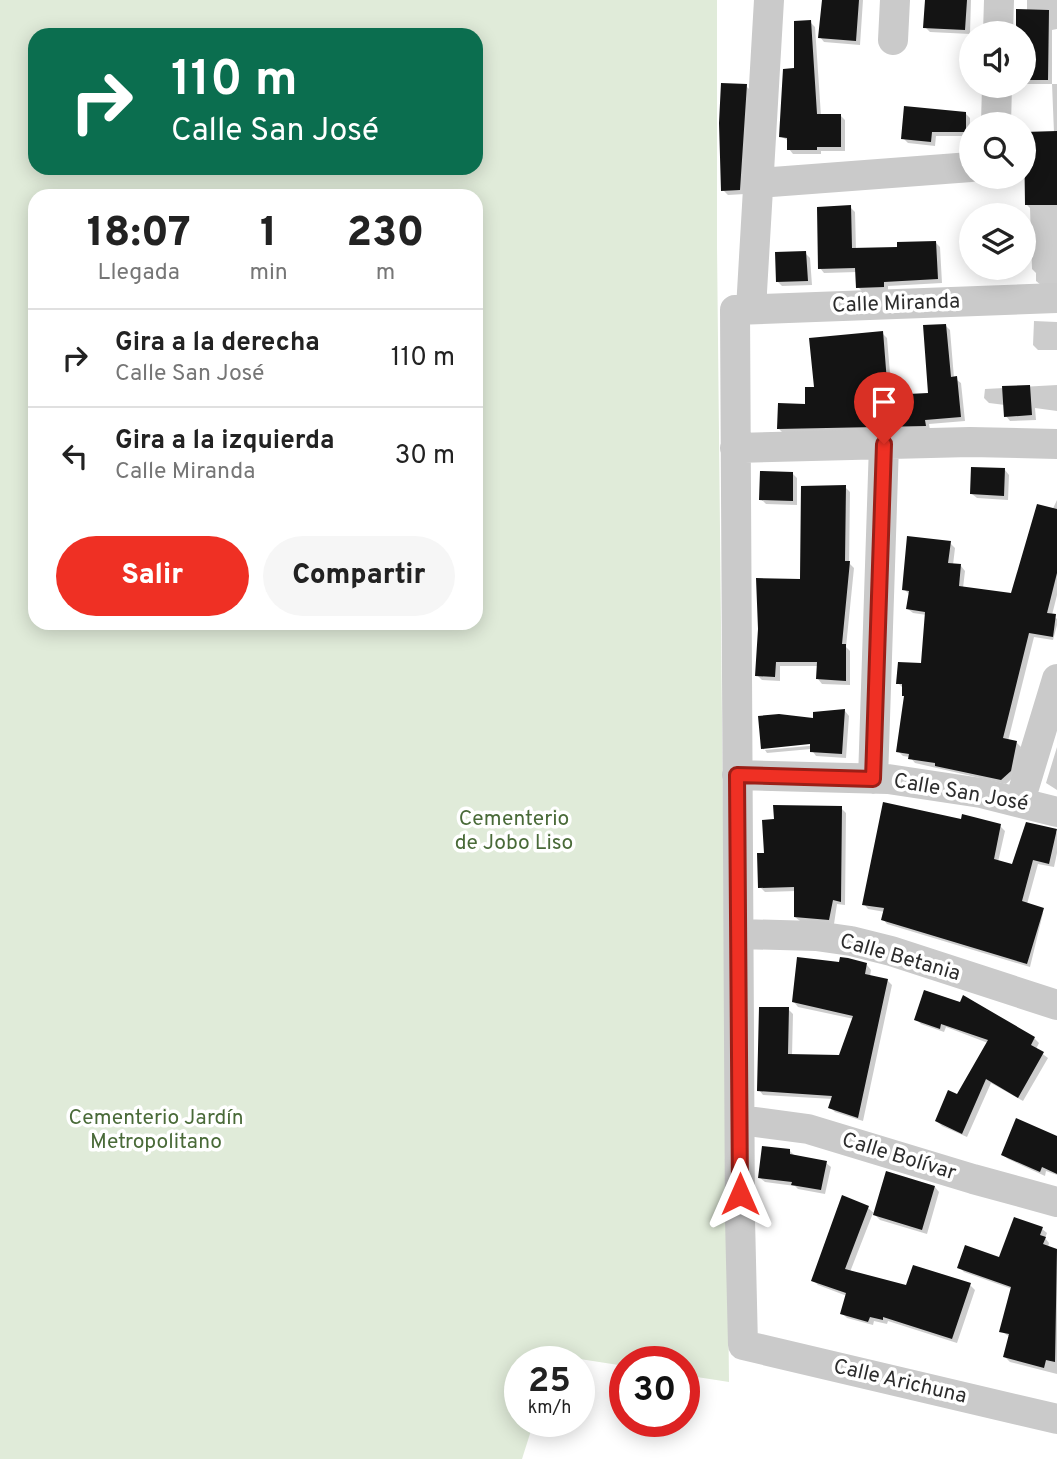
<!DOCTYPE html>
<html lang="es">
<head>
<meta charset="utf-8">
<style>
  :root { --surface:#fff; --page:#f6f6f6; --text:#222; --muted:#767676; --line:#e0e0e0; --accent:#ef3024 }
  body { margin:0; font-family:Overpass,sans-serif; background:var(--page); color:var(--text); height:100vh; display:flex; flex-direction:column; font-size:26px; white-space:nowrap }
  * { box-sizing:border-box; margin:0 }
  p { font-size:23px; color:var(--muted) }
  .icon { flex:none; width:38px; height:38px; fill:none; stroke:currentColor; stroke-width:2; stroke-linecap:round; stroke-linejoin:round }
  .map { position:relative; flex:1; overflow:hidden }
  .drawer { position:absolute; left:28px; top:189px; width:455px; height:441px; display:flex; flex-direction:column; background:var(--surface); border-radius:21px; box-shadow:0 4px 18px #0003 }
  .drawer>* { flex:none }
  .hud { position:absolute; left:28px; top:28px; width:455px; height:147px; border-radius:21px; box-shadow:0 4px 18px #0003; background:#0b6e4f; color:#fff; overflow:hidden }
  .tools { position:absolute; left:959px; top:21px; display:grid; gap:14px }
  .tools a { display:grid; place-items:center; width:77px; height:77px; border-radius:50%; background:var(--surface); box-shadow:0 4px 18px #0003; font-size:35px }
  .speed { position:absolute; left:504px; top:1346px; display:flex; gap:14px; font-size:35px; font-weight:700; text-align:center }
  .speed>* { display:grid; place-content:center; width:91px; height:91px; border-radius:50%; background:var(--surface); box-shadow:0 4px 18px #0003; line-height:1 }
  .speed small { font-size:18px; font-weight:400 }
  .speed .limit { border:10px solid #d22; background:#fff; color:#111 }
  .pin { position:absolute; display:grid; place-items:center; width:60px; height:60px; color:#fff; margin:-72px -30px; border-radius:50% 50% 50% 0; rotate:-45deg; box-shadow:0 0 7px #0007 }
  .pin .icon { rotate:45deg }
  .me { position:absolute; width:77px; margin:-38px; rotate:0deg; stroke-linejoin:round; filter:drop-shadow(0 0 5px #0008) }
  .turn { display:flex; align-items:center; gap:24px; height:147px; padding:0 28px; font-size:32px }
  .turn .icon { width:91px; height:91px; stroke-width:2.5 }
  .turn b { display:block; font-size:49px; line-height:60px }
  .eta { display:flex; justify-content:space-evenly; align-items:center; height:119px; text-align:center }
  .eta b { font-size:42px; font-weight:800; line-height:49px }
  .action { display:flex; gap:14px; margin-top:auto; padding:14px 28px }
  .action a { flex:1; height:80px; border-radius:42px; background:var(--accent); color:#fff; font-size:28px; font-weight:800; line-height:80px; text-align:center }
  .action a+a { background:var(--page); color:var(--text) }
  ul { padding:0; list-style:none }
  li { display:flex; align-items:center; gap:21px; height:98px; padding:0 28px; border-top:2px solid var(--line) }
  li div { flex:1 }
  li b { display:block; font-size:26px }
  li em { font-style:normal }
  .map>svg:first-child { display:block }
  .green { fill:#e0ebd9; fill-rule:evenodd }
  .shadow { fill:#0003 }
  .building { fill:#141414 }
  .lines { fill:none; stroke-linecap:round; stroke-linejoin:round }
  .minor { stroke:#cacaca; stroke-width:30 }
  .route-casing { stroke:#9b1f17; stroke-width:18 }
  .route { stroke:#ef3024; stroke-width:12 }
  .labels { text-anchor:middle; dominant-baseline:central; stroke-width:7; stroke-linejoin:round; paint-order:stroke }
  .street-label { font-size:21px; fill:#2d2d2d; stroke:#fff }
  .park-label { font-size:21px; fill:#496a38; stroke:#fff }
</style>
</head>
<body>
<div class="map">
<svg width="1057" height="1459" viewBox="0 0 1057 1459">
  <rect width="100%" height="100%" fill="#fff"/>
  <path class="green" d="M 0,0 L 717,0 L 717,246 L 729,1382 L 684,1375 L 684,1362 L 625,1362 L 625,1366 L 554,1355 L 551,1361 L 520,1362 L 520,1421 L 534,1421 L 522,1459 L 0,1459 ZM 35,35 L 476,35 L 476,168 L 35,168 ZM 35,196 L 476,196 L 476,623 L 35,623 Z"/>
  <path class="shadow" d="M 823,0 L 863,0 L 860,45 L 824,42 L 820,37 Z
    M 926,0 L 971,0 L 970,34 L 930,32 L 925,27 Z
    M 1027,0 L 1057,0 L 1057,29 L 1052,30 L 1052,84 L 1057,84 L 1057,286 L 1041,285 L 1036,281 L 1036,273 L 1032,269 L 1030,208 L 1027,205 L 1024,135 L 1054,133 L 1052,84 L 1024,84 L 1024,33 L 1017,33 L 1018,10 L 1027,11 Z
    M 810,22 L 815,27 L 821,116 L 840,115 L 845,120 L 845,151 L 821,151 L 821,154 L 793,154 L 789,149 L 789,141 L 780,136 L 796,70 Z
    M 746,86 L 751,91 L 745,194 L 728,195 L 723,190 Z
    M 965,113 L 970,118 L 970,136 L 936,136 L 935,146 L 908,143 L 903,138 Z
    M 850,207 L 855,212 L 856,250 L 899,249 L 936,243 L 940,247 L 942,283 L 888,286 L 888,291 L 863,292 L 858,287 L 857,272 L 824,273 L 820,268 Z
    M 805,253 L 810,258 L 812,285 L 782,286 L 778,282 Z
    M 1034,321 L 1057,322 L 1057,350 L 1038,350 L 1033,345 Z
    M 945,325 L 950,330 L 954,378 L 961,383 L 965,421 L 929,424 L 930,430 L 783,433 L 779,429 L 807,405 L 816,389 L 882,333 L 887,338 L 892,397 L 930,395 Z
    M 1057,385 L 1057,411 L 1035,408 L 1036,420 L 1010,421 L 1006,416 L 1005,405 L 989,403 L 984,398 L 985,389 Z
    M 1005,470 L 1009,475 L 1008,500 L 977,498 L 972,494 Z
    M 792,473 L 797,478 L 797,505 L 766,504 L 761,499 Z
    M 845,487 L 850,492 L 849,563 L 854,568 L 846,647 L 850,651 L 850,685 L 822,684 L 818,679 L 819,666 L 780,666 L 780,681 L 762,680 L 757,675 Z
    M 1057,500 L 1057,595 L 1052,615 L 1057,619 L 1057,625 L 1053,640 L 1034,637 L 1008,741 L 1016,742 L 1021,747 L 1015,776 L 1006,784 L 915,763 L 910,757 L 903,756 L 898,751 L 906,698 L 904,689 L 898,683 L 923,665 L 927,615 L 913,613 L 908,609 L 909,594 L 904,589 L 950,543 L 955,548 L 953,565 L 961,566 L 965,571 L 963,588 L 1012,595 Z
    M 845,711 L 849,716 L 846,758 L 816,756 L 811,749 L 767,753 L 765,750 L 819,745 L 819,742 L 764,747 L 764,750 L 763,748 L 760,718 L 779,716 L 814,720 L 815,714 Z
    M 1057,747 L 1057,790 L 1046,783 Z
    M 841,808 L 846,813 L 845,905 L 837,904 L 834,924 L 800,921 L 795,917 L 796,891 L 765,892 L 760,887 L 766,855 Z
    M 962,821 L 1000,826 L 1005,831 L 998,862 L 1013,866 L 1057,832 L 1057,853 L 1054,867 L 1038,864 L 1027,904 L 1038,908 L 1043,913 L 1030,967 L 887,924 L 883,919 L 885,912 L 868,909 L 864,904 Z
    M 867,965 L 871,970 L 870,977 L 887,980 L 892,985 L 863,1121 L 835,1112 L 830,1107 L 833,1099 L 763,1095 L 759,1090 L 788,1009 L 793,1014 L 792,1056 L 840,1057 L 854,1019 L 798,1007 L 794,1002 Z
    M 964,997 L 1034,1038 L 1039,1043 L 1036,1049 L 1048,1058 L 1023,1101 L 991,1083 L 967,1137 L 942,1126 L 937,1121 L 958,1096 L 988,1043 L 946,1027 L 944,1032 L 921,1024 L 916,1019 L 961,1004 Z
    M 1057,1138 L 1057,1175 L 1046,1171 L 1045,1176 L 1008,1159 L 1003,1155 Z
    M 789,1150 L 794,1155 L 826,1163 L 831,1167 L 825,1194 L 798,1189 L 795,1186 L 765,1182 L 760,1178 Z
    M 935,1187 L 939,1192 L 927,1234 L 880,1220 L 873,1213 L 850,1272 L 907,1287 L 970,1285 L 975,1290 L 957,1343 L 888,1321 L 887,1324 L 874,1321 L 873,1325 L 847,1318 L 842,1313 L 847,1296 L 818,1285 L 813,1280 L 868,1208 L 875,1214 Z
    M 1042,1229 L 1047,1233 L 1045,1238 L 1049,1243 L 1048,1248 L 1057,1251 L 1057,1374 L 1010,1362 L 1005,1357 L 1010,1337 L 1001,1331 L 1012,1289 L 964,1272 L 959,1267 L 1000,1259 Z"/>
  <path class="building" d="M 822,0 L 859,0 L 856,41 L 818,38 Z
    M 925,0 L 967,0 L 965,30 L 923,28 Z
    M 1016,9 L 1049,10 L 1048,80 L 1024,80 L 1024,33 L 1016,33 Z
    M 811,20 L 817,114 L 841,114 L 841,147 L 817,147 L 817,150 L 787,150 L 787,138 L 779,137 L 783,69 L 794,68 L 794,21 Z
    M 721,83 L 747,84 L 740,190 L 721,191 L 719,123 Z
    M 904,106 L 966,112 L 966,132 L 932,132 L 931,142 L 901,139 Z
    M 1057,131 L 1057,205 L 1025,205 L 1024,132 Z
    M 851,205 L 852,248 L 897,247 L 897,242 L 936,241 L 938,279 L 884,282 L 884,287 L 856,288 L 855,268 L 818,269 L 817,207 Z
    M 806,251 L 808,281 L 776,282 L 775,252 Z
    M 946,324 L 951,377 L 957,376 L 961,417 L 925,420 L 926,426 L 777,429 L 778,403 L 805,404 L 805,387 L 814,387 L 809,338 L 883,331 L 888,395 L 928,393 L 923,325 Z
    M 1030,385 L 1032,415 L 1004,417 L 1002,386 Z
    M 971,467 L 1005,468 L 1004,496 L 970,494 Z
    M 760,471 L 793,472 L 793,501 L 759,500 Z
    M 846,485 L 845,561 L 850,561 L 842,644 L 846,644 L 846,681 L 816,679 L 817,662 L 776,662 L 775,677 L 755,676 L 758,629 L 756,578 L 800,579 L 801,486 Z
    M 1037,504 L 1057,509 L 1057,573 L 1047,613 L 1056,614 L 1053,637 L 1029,633 L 1003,738 L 1017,741 L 1011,771 L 1001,780 L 935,766 L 935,763 L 908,759 L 909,754 L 896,752 L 904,696 L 902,696 L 902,684 L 896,684 L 898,662 L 921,663 L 925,612 L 906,609 L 909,591 L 902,590 L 907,536 L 951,541 L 948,563 L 961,564 L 959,586 L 1011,593 Z
    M 845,709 L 842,754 L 810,752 L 810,744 L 761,749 L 758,716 L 779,714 L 813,718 L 813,712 Z
    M 883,802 L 961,819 L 962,814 L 1001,824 L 994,859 L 1012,864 L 1026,822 L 1057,829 L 1049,864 L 1033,860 L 1022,901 L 1044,908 L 1027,964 L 881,920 L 884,908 L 862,905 Z
    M 773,805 L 842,806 L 841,902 L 833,900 L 829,920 L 794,917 L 794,887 L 758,888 L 757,853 L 764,853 L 762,820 L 774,819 Z
    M 797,957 L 839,962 L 840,957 L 848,958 L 867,963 L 865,974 L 888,979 L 858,1118 L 828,1108 L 832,1096 L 757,1091 L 759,1007 L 789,1007 L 788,1054 L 839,1055 L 853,1016 L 792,1002 Z
    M 924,990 L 960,1002 L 963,995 L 1035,1037 L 1031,1045 L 1044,1052 L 1018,1098 L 986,1079 L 962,1134 L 935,1121 L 948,1090 L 957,1094 L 988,1040 L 941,1024 L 940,1029 L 914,1020 Z
    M 1016,1118 L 1057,1136 L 1057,1174 L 1042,1167 L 1040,1172 L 1001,1155 Z
    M 762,1146 L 790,1149 L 790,1154 L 827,1161 L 821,1190 L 791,1185 L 792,1182 L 758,1178 Z
    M 886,1171 L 935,1186 L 922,1230 L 873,1215 Z
    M 842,1195 L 869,1206 L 845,1269 L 906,1285 L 913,1265 L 971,1283 L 952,1339 L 883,1317 L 883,1320 L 870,1317 L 868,1322 L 840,1314 L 846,1293 L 811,1281 Z
    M 1014,1217 L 1043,1227 L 1040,1235 L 1046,1237 L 1043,1244 L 1057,1249 L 1055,1362 L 1046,1360 L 1044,1368 L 1003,1357 L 1009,1334 L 999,1332 L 1011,1287 L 957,1268 L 965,1245 L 999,1257 Z"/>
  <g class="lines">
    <path class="minor" d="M 998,33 L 999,0
      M 893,40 L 895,0
      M 996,124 L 997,86
      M 759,183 L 971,167
      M 1057,298 L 735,310 L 740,1219 L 743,1345 L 1057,1419
      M 751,309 L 769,0
      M 735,448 L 970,442 L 1057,444
      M 737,775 L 888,779 L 981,793 L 1057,812
      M 873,779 L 884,444
      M 1020,801 L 1057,679
      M 739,934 L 816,936 L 851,941 L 891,951 L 1057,1005
      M 740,1120 L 808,1129 L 973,1179 L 1057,1202"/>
  </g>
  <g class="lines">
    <defs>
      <path id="route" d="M 740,1194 L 737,775 L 873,779 L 884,444"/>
    </defs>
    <use href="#route" class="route-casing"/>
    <use href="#route" class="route"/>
  </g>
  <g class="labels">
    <g class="street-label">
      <text transform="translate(896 304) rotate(-2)">Calle Miranda</text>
      <text transform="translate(961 793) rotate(10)">Calle San José</text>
      <text transform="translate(900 958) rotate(16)">Calle Betania</text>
      <text transform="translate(899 1157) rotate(17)">Calle Bolívar</text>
      <text transform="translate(900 1382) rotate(13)">Calle Arichuna</text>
    </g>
    <g class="park-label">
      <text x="514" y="819">Cementerio<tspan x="514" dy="24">de Jobo Liso</tspan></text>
      <text x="156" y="1118">Cementerio Jardín<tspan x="156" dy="24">Metropolitano</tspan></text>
    </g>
  </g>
</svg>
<div class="tools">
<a><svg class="icon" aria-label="sound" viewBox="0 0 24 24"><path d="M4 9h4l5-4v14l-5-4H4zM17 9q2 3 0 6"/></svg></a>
<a><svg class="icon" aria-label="search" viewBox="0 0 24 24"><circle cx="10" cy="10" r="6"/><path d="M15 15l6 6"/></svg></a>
<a><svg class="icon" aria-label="layers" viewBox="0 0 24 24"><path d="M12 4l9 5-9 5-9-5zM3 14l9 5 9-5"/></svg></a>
</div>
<div class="speed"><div>25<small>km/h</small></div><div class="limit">30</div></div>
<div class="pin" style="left:884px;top:444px;background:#d93025"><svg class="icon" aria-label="arrive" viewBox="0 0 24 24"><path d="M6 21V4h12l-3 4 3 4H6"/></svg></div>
<svg class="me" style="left:740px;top:1194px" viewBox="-20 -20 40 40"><path d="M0-17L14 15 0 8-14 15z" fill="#ef3024" stroke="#fff" stroke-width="4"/></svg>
<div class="hud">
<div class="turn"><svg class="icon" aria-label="right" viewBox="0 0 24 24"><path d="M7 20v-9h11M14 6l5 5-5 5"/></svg><div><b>110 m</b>Calle San José</div></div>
</div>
<section class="drawer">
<div class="eta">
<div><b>18:07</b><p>Llegada</p></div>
<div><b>1</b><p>min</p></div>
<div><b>230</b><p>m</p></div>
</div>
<ul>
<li><svg class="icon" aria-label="right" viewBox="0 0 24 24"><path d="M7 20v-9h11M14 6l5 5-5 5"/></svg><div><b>Gira a la derecha</b><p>Calle San José</p></div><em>110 m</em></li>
<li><svg class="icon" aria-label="left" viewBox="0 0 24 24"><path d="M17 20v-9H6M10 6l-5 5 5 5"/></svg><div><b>Gira a la izquierda</b><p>Calle Miranda</p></div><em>30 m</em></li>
</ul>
<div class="action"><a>Salir</a><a>Compartir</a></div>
</section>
</div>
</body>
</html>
